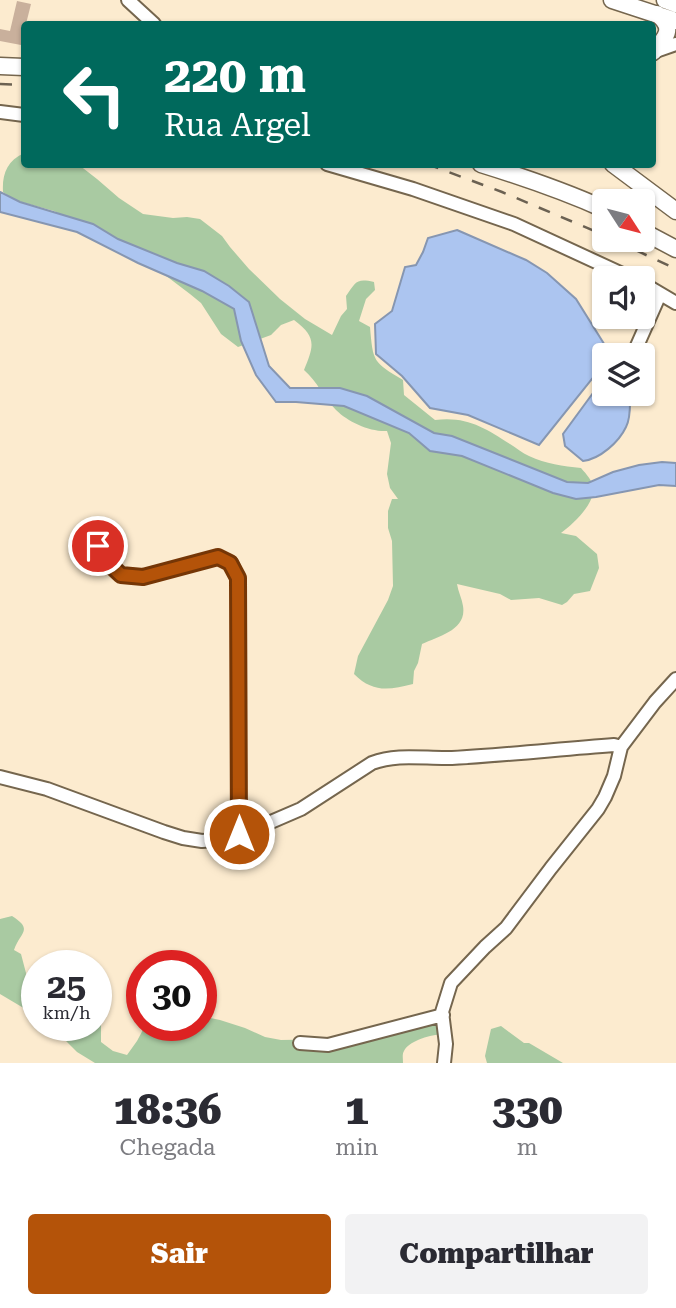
<!DOCTYPE html>
<html lang="pt">
<head>
<meta charset="utf-8">
<style>
  :root { --surface:#fff; --page:#f2f2f3; --text:#2b2b33; --muted:#7c7c81; --accent:#b45309 }
  body { margin:0; font-family:"Roboto Serif",serif; background:var(--page); color:var(--text); height:100vh; display:flex; flex-direction:column; font-size:26px; white-space:nowrap }
  * { box-sizing:border-box; margin:0 }
  p { font-size:23px; color:var(--muted) }
  .icon { flex:none; width:38px; height:38px; fill:none; stroke:currentColor; stroke-width:2; stroke-linecap:round; stroke-linejoin:round }
  .map { position:relative; height:1063px; overflow:hidden }
  .panel { display:flex; flex-direction:column; background:var(--surface); flex:1 }
  .panel>* { flex:none }
  .banner { position:absolute; left:21px; top:21px; width:635px; height:147px; border-radius:7px; box-shadow:0 2px 5px #0004; background:#00695c; color:#fff; overflow:hidden }
  .needle { width:46px; rotate:126deg }
  .tools { position:absolute; left:592px; top:189px; display:grid; gap:14px }
  .tools a { display:grid; place-items:center; width:63px; height:63px; border-radius:7px; background:var(--surface); box-shadow:0 2px 5px #0004; font-size:35px }
  .speed { position:absolute; left:21px; top:950px; display:flex; gap:14px; font-size:35px; font-weight:700; text-align:center }
  .speed>* { display:grid; place-content:center; width:91px; height:91px; border-radius:50%; background:var(--surface); box-shadow:0 2px 5px #0004; line-height:1 }
  .speed small { font-size:18px; font-weight:400 }
  .speed .limit { border:10px solid #d22; background:#fff; color:#111 }
  .pin { position:absolute; display:grid; place-items:center; width:60px; height:60px; color:#fff; margin:-30px; border:4px solid #fff; border-radius:50%; box-shadow:0 2px 7px #0007 }
  .me { position:absolute; width:77px; margin:-38px; rotate:0deg; stroke-linejoin:round; filter:drop-shadow(0 0 5px #0008) }
  .turn { display:flex; align-items:center; gap:24px; height:147px; padding:0 28px; font-size:32px }
  .turn .icon { width:91px; height:91px; stroke-width:2.5 }
  .turn b { display:block; font-size:49px; line-height:60px }
  .eta { display:flex; justify-content:space-evenly; align-items:center; height:119px; text-align:center }
  .eta b { font-size:42px; font-weight:800; line-height:49px }
  .action { display:flex; gap:14px; margin-top:auto; padding:14px 28px }
  .action a { flex:1; height:80px; border-radius:7px; background:var(--accent); color:#fff; font-size:28px; font-weight:800; line-height:80px; text-align:center }
  .action a+a { background:var(--page); color:var(--text) }
  .map>svg:first-child { display:block }
  .green { fill:#a9caa2 }
  .water { fill:#acc5f0; stroke:#8696b1; stroke-width:2 }
  .building { fill:#c9b09c }
  .lines { fill:none; stroke-linecap:round; stroke-linejoin:round }
  .minor-casing { stroke:#75664e; stroke-width:16 }
  .major-casing { stroke:#75664e; stroke-width:19 }
  .minor { stroke:#fff; stroke-width:12 }
  .major { stroke:#fff; stroke-width:16 }
  .rail { stroke:#6b6152; stroke-width:2.5; stroke-dasharray:12 12; stroke-linecap:butt }
  .route-casing { stroke:#753606; stroke-width:18 }
  .route { stroke:#b45309; stroke-width:12 }
</style>
</head>
<body>
<div class="map">
<svg width="676" height="1063" viewBox="0 0 676 1063">
  <rect width="100%" height="100%" fill="#fcebcf"/>
  <path class="green" d="M 24,153 L 24,164 L 79,165 L 97,179 L 119,198 L 143,214 L 173,218 L 187,217 L 200,219 L 222,236 L 230,247 L 249,269 L 280,299 L 305,319 L 332,335 L 341,316 L 347,309 L 346,296 C 356,282 356,278 374,282 L 375,290 L 366,299 L 359,321 L 370,327 C 373,362 373,362 403,380 L 404,395 L 435,420 C 467,416 485,428 510,444 C 517,448 522,453 529,456 C 546,464 563,466 581,468 C 587,475 595,483 593,493 C 591,507 572,525 561,533 L 576,536 L 597,554 L 599,568 L 590,591 L 574,594 L 567,602 L 562,605 L 539,598 L 511,600 L 500,594 L 457,584 C 458,591 462,599 463,606 C 467,630 439,636 422,644 L 418,663 L 414,671 L 413,684 C 389,690 373,693 354,674 L 358,656 L 388,600 L 393,586 L 392,541 L 388,528 L 388,511 L 392,499 L 398,499 L 390,488 L 387,474 L 391,443 L 387,431 C 370,432 348,422 336,410 C 324,398 317,381 304,370 C 314,346 317,337 294,320 L 281,325 L 271,335 L 238,347 L 221,334 L 201,303 L 190,294 L 132,250 L 54,211 L 14,200 L 3,192 C 2,174 7,161 24,153 Z
    M 12,916 C 34,930 20,932 14,950 L 21,954 L 26,973 L 25,983 L 28,986 L 37,985 L 37,1016 L 0,994 L 0,919 Z
    M 96,1006 L 101,1026 L 101,1042 L 113,1051 L 127,1055 L 137,1041 L 145,1026 L 201,1026 L 201,1016 L 220,1020 L 245,1028 L 265,1037 L 281,1040 L 336,1039 L 436,1013 L 443,1035 C 434,1033 408,1041 404,1051 C 402,1054 403,1059 403,1063 L 95,1063 L 77,1052 L 51,1026 L 96,1026 Z
    M 501,1026 L 524,1043 L 529,1043 L 563,1063 L 487,1063 L 485,1056 L 491,1029 Z"/>
  <path class="water" d="M 0,192 L 20,202 L 93,224 L 118,239 L 177,263 L 204,271 L 229,286 L 249,302 L 269,366 L 290,388 L 340,388 L 367,396 L 434,433 L 452,436 L 567,482 L 588,483 L 613,472 L 639,465 L 662,462 L 676,463 L 676,486 L 659,485 L 596,497 L 576,499 L 553,493 L 462,456 L 430,451 L 409,433 L 344,406 L 296,402 L 276,402 L 256,375 L 241,341 L 234,309 L 202,291 L 138,263 L 77,232 L 0,212 Z
    M 457,230 L 526,260 L 547,273 L 576,299 L 611,355 L 604,355 L 604,364 L 539,445 L 468,415 L 430,408 L 402,376 L 376,354 L 375,324 L 392,311 L 405,267 L 416,265 L 423,252 L 428,238 Z
    M 604,378 L 604,394 L 630,394 C 630,404 631,418 626,427 C 619,442 600,459 583,461 L 565,446 L 563,434 Z"/>
  <path class="building" d="M 17,1 L 31,4 L 26,24 L 24,24 L 21,45 L 0,41 L 0,29 L 10,31 Z"/>
  <g class="lines">
    <defs>
      <path id="minor" d="M 128,0 L 154,24
        M 653,52 L 676,44
        M 0,112 L 24,115
        M 327,164 L 413,189 L 514,224 L 631,278
        M 642,283 L 676,303
        M 633,355 L 660,294
        M 98,546 L 105,560 L 121,575 L 143,577 L 218,557 L 231,563 L 238,578 L 239,834
        M 0,777 L 47,789 L 164,832 L 183,838 L 202,841 L 217,840 L 257,828 L 301,809 L 372,763 C 398,753 425,759 452,758 C 506,755 560,749 614,745 L 621,747
        M 300,1043 L 328,1045 L 443,1015
        M 444,1063 L 446,1044 L 442,1012 L 451,983 L 485,947 L 506,928 L 551,868 L 598,809 L 605,797 L 614,776 L 621,747 L 655,702 L 676,679"/>
      <path id="major" d="M 612,0 L 676,21
        M 665,0 L 676,4
        M 653,52 C 665,39 676,28 657,14
        M 0,66 L 24,67
        M 481,164 C 523,177 564,191 604,209
        M 613,164 L 676,211
        M 642,231 L 676,249"/>
    </defs>
    <use href="#minor" class="minor-casing"/>
    <use href="#major" class="major-casing"/>
    <use href="#minor" class="minor"/>
    <use href="#major" class="major"/>
    <path class="rail" d="M 0,84 L 24,85
      M 427,164 L 502,192 L 604,235
      M 614,240 L 676,269"/>
  </g>
  <g class="lines">
    <defs>
      <path id="route" d="M 98,546 L 105,560 L 121,575 L 143,577 L 218,557 L 230,563 L 238,578 L 239,834"/>
    </defs>
    <use href="#route" class="route-casing"/>
    <use href="#route" class="route"/>
  </g>
</svg>
<div class="tools">
<a><svg class="needle" viewBox="-14 -14 28 28"><path d="M0-13l5 13h-10z" fill="#e53935"/><path d="M0 13l5-13h-10z" fill="#7c7c81"/></svg></a>
<a><svg class="icon" aria-label="sound" viewBox="0 0 24 24"><path d="M4 9h4l5-4v14l-5-4H4zM17 9q2 3 0 6"/></svg></a>
<a><svg class="icon" aria-label="layers" viewBox="0 0 24 24"><path d="M12 4l9 5-9 5-9-5zM3 14l9 5 9-5"/></svg></a>
</div>
<div class="speed"><div>25<small>km/h</small></div><div class="limit">30</div></div>
<div class="pin" style="left:98px;top:546px;background:#d93025"><svg class="icon" aria-label="arrive" viewBox="0 0 24 24"><path d="M6 21V4h12l-3 4 3 4H6"/></svg></div>
<svg class="me" style="left:239px;top:834px" viewBox="-20 -20 40 40"><circle r="17" fill="#b45309" stroke="#fff" stroke-width="3"/><path d="M0-11L8 9 0 5-8 9z" fill="#fff"/></svg>
<div class="banner">
<div class="turn"><svg class="icon" aria-label="left" viewBox="0 0 24 24"><path d="M17 20v-9H6M10 6l-5 5 5 5"/></svg><div><b>220 m</b>Rua Argel</div></div>
</div>
</div>
<section class="panel">
<div class="eta">
<div><b>18:36</b><p>Chegada</p></div>
<div><b>1</b><p>min</p></div>
<div><b>330</b><p>m</p></div>
</div>
<div class="action"><a>Sair</a><a>Compartilhar</a></div>
</section>
</body>
</html>
